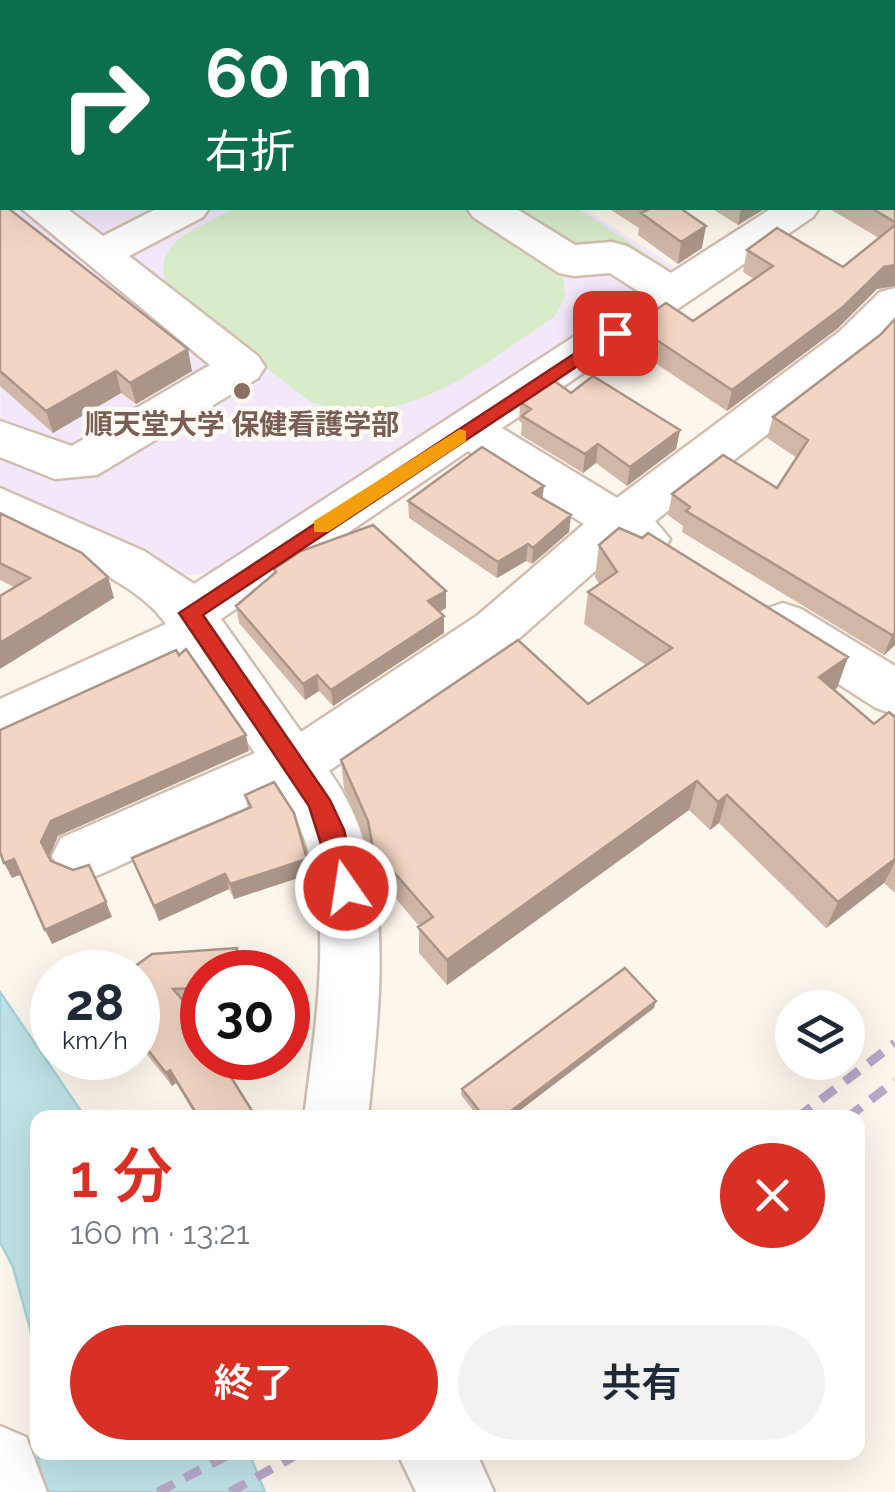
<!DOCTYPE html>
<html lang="ja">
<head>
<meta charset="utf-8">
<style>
  :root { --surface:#fff; --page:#f2f2f3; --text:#1f2937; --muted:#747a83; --accent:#d93025 }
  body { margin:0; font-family:Raleway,"Noto Sans JP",sans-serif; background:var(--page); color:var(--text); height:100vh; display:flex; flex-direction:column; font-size:38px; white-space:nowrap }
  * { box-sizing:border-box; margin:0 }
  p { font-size:32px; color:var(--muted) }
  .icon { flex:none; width:55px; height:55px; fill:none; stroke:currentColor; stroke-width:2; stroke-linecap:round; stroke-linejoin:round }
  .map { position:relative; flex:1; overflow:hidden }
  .sheet { position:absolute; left:30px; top:1110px; width:835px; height:350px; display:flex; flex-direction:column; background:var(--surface); border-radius:20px; box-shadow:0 10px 40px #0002 }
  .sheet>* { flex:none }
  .banner { position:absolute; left:0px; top:0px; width:895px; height:210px; box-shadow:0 10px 40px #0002; background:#0b6e4f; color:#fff; overflow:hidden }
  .tools { position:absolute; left:775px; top:990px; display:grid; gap:20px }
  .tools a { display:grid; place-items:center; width:90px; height:90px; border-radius:50%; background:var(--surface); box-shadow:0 10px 40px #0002; font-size:50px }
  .speed { position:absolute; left:30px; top:950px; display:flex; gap:20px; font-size:50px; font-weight:700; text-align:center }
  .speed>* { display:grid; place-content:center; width:130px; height:130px; border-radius:50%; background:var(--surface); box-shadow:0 10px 40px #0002; line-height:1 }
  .speed small { font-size:25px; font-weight:400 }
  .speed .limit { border:15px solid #d22; background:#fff; color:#111 }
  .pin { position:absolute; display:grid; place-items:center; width:85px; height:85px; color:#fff; margin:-42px; border-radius:20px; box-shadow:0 5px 15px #0006 }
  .me { position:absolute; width:110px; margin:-55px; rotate:347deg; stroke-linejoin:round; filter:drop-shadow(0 0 8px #0008) }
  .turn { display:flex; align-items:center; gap:35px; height:210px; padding:0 40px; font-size:45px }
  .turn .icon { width:130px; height:130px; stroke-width:2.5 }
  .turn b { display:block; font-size:70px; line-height:85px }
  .round { display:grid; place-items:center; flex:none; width:105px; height:105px; border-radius:52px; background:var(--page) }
  .head { display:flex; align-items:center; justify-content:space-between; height:170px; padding:0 40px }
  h1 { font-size:60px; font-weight:600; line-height:75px; color:var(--accent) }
  .cta { display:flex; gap:20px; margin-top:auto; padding:20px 40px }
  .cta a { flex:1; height:115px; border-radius:60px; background:var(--accent); color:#fff; font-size:40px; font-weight:600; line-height:115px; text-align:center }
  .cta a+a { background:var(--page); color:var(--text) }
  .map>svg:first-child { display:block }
  .education { fill:#f3e8fa }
  .green { fill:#d8ecc9 }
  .water { fill:#bfe3e8; stroke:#a5d3da; stroke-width:2.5 }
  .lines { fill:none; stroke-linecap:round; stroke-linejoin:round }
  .minor-casing { stroke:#d1beb0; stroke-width:5 }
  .minor { fill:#fff; fill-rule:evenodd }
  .rail { stroke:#b9a8c9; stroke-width:9; stroke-dasharray:18 12; stroke-linecap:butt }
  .wall { fill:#d1b7a8 }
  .shaded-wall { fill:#aa9588 }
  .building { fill:#f3d5c3; stroke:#aa9588; stroke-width:2.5 }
  .route { fill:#d93025; stroke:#8d1f18; stroke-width:2.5 }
  .slow { fill:#f59e0b }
  .education-dot { fill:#8d6e63; stroke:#fffaf3; stroke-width:4 }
  .labels { text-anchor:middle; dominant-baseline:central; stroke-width:9; stroke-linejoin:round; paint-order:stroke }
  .education-label { font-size:28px; font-weight:bold; fill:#785e54; stroke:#fffaf3 }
</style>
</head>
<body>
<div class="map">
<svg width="895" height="1492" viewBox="0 0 895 1492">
  <rect width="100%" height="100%" fill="#fdf6ec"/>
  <path class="education" d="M 2,141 L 2,208 L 583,208 L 675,267 L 208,573 L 180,576 L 138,547 L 0,487 Z"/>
  <path class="green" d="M 235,208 L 479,208 L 542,248 L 562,272 L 566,295 L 554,317 C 478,367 407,433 311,402 L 177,300 C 137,247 193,231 235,208 Z
    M 503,208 L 577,208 L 667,267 L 657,273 L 577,255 Z"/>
  <path class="water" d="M 0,992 L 85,1117 L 38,1118 L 37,1354 L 13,1267 L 0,1242 Z
    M 37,1391 L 38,1452 L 249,1453 L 265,1492 L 45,1492 L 33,1435 Z"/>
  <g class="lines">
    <defs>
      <path id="minor" d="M 0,89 L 2,89 L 2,113 L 0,113 Z
        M 0,164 L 2,165 L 2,190 L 0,190 Z
        M 21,208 L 66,208 L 103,236 L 158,208 L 209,208 L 203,217 L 129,256 L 258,356 L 265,367 L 258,378 L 97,475 L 55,479 L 0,457 L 0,421 L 72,446 L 210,365 Z
        M 467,208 L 515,208 L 575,245 L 612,242 L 627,246 L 671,273 L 772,208 L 819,208 L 813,217 L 502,428 L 617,498 L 839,332 L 880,292 L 895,288 L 895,328 L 871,354 L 655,521 L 670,539 L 663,552 L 645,558 L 621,548 L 514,643 L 329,771 C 400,868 379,1006 368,1118 L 304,1118 C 316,1016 343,883 281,792 L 101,874 L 81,881 L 61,874 L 52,856 L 61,838 L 255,753 L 190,659 L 0,746 L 0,699 L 166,624 C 135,578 50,550 0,527 L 0,488 L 144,551 L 194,584 L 641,293 L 610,273 L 574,276 L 559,273 L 473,217 ZM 468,451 L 584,524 L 478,615 L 301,732 L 221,619 Z
        M 783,603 L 801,609 L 895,666 L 895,715 L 876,708 L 765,637 L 757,623 L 765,609 Z
        M 0,1426 L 26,1437 L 47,1492 L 0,1492 Z
        M 397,1452 L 476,1452 L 494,1492 L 416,1492 Z"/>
    </defs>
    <use href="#minor" class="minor-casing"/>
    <use href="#minor" class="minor"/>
    <path class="rail" d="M 797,1118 L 895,1043
      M 847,1118 L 895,1081
      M 158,1492 L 234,1452
      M 230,1492 L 302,1452"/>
  </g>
  <path class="wall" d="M 0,0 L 278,0 L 273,2 L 2,2 L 2,86 L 0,85 Z
    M 280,0 L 895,0 L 895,94 L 892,94 L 892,2 L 284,2 Z
    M 895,127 L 895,286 L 877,289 L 837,329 L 727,411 L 631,347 L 634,325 L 693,321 L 754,279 L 743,272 L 747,250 L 843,267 L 879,238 L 828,208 L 892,208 Z
    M 0,201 L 192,371 L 136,404 L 121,393 L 53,433 L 0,386 Z
    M 608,208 L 680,208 L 702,248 L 678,264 L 638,235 L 639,228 Z
    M 711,208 L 766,208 L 738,225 Z
    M 880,335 L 895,645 L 884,655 L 682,532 L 683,526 L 668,515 L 672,494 L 777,488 L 797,458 L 767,438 L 773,417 Z
    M 571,393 L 680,430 L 676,449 L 627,486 L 596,463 L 583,473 L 521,435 L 522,423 L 519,421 L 520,402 Z
    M 543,498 L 571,515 L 569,532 L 532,564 L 526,561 L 497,578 L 409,518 L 408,501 Z
    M 0,513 L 108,577 L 114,598 L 14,587 L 0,580 Z
    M 599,545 L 848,657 L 837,688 L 834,690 L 874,724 L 895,717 L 895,893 L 884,883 L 826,928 L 719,823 L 710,830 L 689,810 L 447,985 L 419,953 L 419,926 L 387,888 L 382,892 L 378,886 L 370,849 L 344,789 L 341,760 L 588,704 L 646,665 L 584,624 L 588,592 L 600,585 L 595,577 Z
    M 274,569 L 446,591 L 446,608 L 439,612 L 444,616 L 444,633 L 333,706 L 319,691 L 305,700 L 239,623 L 236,606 L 275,573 Z
    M 245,795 L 307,859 L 310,874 L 234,899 L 229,889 L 159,921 L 132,858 L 248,808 Z
    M 237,948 L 241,963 L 202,972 L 202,1002 L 185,1003 L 202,1058 L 255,1118 L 197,1118 L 176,1083 L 172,1086 L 141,1047 L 138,1049 L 138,972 Z
    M 654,1008 L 510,1118 L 479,1118 L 461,1095 L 462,1089 Z"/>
  <path class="shaded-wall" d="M 232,0 L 278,0 L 273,2 L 227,2 Z
    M 741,208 L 766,208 L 738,225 Z
    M 706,226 L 702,248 L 678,264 L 681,242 Z
    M 895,265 L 895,286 L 877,289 L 837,329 L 727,411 L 732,390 L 884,267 Z
    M 188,349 L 192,371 L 136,404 L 130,383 Z
    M 116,371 L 121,393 L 53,433 L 46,411 Z
    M 680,430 L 676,449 L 627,486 L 630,467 Z
    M 598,444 L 596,463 L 583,473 L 585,454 Z
    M 544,486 L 542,502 L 533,493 Z
    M 571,515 L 569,532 L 532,564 L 533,548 Z
    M 528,544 L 526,561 L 497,578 L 498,562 Z
    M 108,577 L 114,598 L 0,669 L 0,643 Z
    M 446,591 L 446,608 L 429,618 L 428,601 Z
    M 444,616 L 444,633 L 333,706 L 331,690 Z
    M 895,633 L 895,645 L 884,655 L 892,635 Z
    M 848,657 L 837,688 L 808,707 L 819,677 Z
    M 317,675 L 319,691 L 305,700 L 303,684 Z
    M 246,735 L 249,751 L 58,836 L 49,858 L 41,842 L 51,821 Z
    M 697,781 L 689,810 L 447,985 L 447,960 Z
    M 727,795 L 719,823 L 710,830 L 718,802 Z
    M 14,859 L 22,874 L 12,878 L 4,863 Z
    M 307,859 L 310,874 L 234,899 L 230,884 Z
    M 895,859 L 895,863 L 884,883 L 826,928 L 838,902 Z
    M 384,861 L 387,888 L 382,892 L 380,865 Z
    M 225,874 L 229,889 L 159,921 L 154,906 Z
    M 106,902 L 112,917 L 52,944 L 45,930 Z
    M 237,948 L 241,963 L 241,972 L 237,972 Z
    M 656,1001 L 654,1008 L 510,1118 L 502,1118 Z
    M 170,1070 L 176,1083 L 172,1086 L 166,1073 Z"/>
  <path class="building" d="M 0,0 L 232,0 L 227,2 L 2,2 L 2,67 L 0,66 Z
    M 320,0 L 895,0 L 895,73 L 892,73 L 892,2 L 323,2 Z
    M 892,126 L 895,127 L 895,222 L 871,208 L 892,208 Z
    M 0,201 L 2,203 L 2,208 L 8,208 L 188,349 L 130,383 L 116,371 L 46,411 L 0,371 Z
    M 644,208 L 680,208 L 706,226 L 681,242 L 641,213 L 647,210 Z
    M 895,225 L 895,265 L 884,267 L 843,307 L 732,390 L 634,325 L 666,303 L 693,321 L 773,266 L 747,250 L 777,228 L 843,267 Z
    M 895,319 L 895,633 L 892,635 L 686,511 L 690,507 L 672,494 L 723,455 L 777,488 L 808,440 L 773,417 L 880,335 Z
    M 593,376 L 680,430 L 630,467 L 598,444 L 585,454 L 522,416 L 531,409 L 520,402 L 553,380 L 571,393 Z
    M 482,447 L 544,486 L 533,493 L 571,515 L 533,548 L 528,544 L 498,562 L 408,501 Z
    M 0,513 L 82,553 L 108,577 L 0,643 L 0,596 L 30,578 L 0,563 Z
    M 373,525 L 446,591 L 428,601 L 444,616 L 331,690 L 317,675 L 303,684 L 236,606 L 276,572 L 274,569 L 301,551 Z
    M 619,528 L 642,538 L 648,533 L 848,657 L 819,677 L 874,724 L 889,712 L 895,717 L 895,859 L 838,902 L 727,795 L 718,802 L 697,781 L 447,960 L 418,927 L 433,917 L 384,861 L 380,865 L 375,859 L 368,821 L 341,760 L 518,640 L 588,704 L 672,648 L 588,592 L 617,572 L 599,545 Z
    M 186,649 L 246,735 L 51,821 L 41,842 L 51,861 L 73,870 L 89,865 L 106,902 L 45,930 L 14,859 L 4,863 L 0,852 L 0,730 L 176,650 L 179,655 Z
    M 274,782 L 294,813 L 307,859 L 230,884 L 225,874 L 154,906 L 132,858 L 251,807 L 245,795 Z
    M 237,948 L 237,972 L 202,972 L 202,988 L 173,989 L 202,1023 L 202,1058 L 219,1058 L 254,1114 L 248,1118 L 199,1118 L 170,1070 L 166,1073 L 138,1037 L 138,972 L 127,972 L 152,954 Z
    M 625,968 L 656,1001 L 502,1118 L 485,1118 L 462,1089 Z"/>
  <path class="route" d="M 615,327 L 624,333 L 621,337 L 203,615 L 330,800 L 344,830 L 358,888 L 354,895 L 337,895 L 309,806 L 179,613 Z"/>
  <path class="slow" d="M 460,429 L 466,431 L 466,441 L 328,532 L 314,532 L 314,521 Z"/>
  <circle class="education-dot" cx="242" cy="391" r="10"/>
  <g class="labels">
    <g class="education-label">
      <text x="242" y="424">順天堂大学 保健看護学部</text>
    </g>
  </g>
</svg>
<div class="tools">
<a><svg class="icon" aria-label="layers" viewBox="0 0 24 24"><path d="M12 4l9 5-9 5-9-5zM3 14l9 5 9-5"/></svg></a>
</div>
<div class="speed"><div>28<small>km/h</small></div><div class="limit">30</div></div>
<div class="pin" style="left:615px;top:333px;background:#d93025"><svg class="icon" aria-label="arrive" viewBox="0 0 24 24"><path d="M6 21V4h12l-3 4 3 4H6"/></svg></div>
<svg class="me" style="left:346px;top:888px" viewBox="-20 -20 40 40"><circle r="17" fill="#d93025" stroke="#fff" stroke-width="3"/><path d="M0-11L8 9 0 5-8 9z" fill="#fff"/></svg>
<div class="banner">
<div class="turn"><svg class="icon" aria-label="right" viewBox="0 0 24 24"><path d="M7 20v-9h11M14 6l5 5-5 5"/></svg><div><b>60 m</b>右折</div></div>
</div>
<section class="sheet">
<div class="head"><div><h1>1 分</h1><p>160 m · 13:21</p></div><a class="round" style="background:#d93025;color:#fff"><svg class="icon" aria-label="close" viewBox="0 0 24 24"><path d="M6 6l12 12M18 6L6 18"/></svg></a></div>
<div class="cta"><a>終了</a><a>共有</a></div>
</section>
</div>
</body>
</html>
